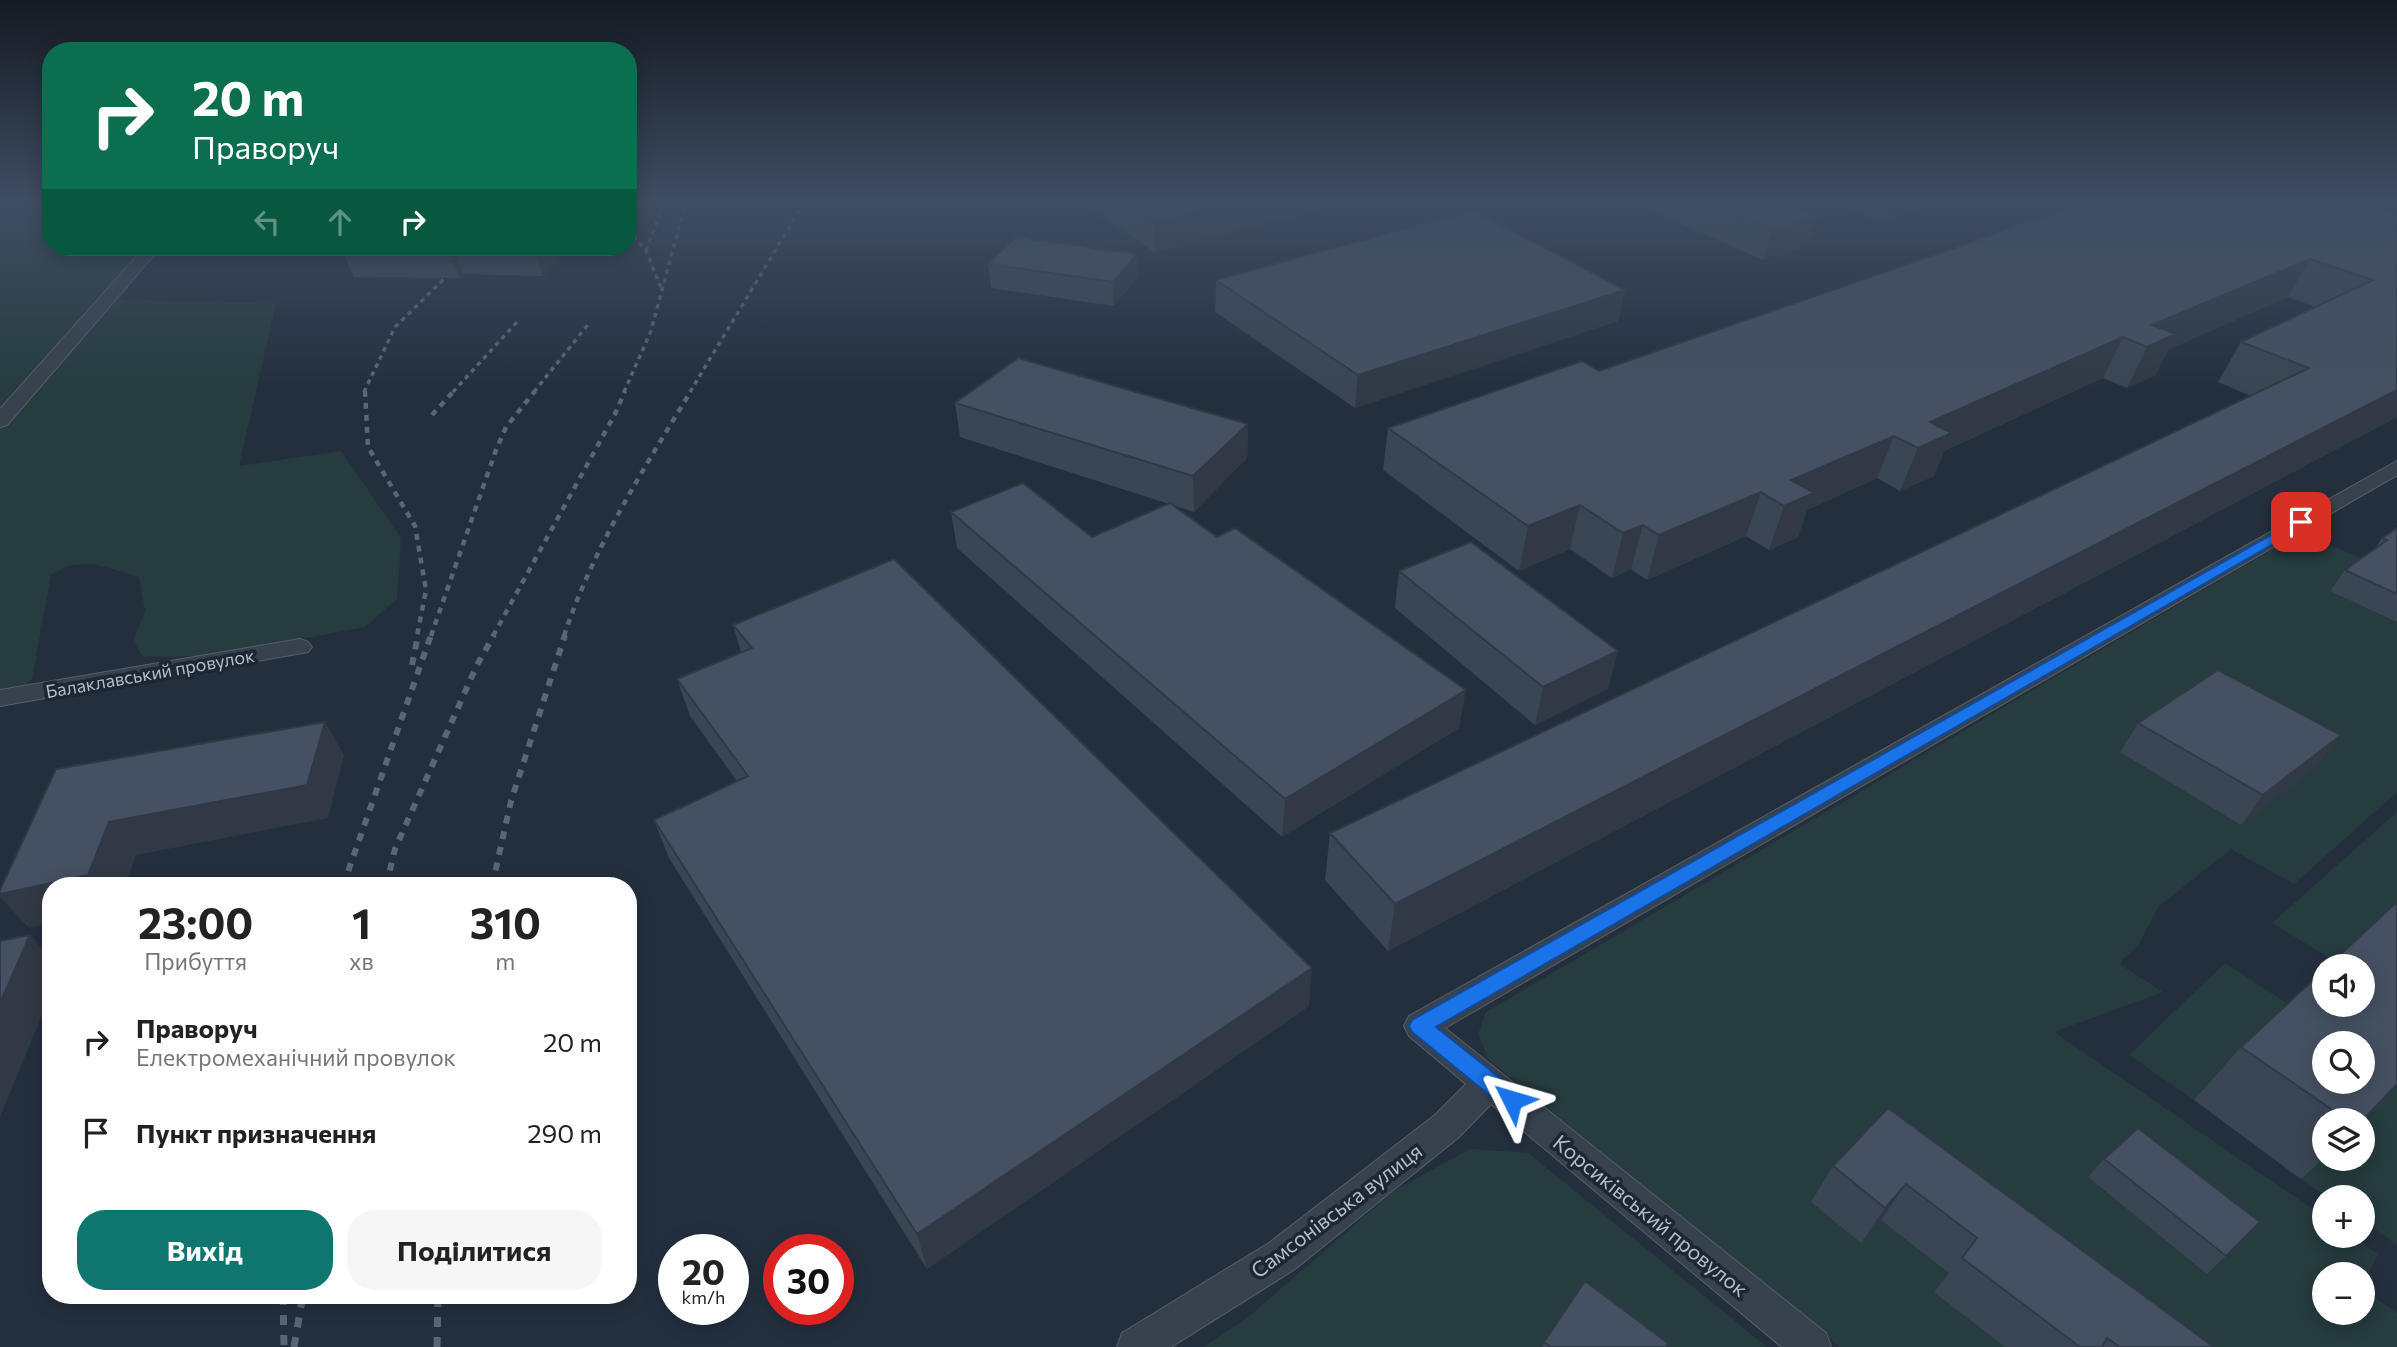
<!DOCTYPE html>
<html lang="uk">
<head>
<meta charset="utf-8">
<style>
  :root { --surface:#fff; --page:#f6f6f6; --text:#222; --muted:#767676; --accent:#0f766e }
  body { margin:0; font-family:Commissioner,sans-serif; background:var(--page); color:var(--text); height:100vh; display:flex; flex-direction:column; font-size:26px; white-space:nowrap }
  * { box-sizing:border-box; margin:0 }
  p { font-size:23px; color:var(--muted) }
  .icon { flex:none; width:38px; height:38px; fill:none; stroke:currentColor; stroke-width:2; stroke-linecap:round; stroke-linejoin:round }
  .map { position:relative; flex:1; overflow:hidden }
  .side { position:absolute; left:42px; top:877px; width:595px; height:427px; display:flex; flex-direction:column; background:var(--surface); border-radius:28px; box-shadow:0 4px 18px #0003 }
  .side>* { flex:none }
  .top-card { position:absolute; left:42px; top:42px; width:595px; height:214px; border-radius:28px; box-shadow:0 4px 18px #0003; background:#0b6e4f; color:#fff; overflow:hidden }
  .controls { position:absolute; left:2312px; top:954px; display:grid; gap:14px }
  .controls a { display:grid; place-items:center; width:63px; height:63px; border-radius:50%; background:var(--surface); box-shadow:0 4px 18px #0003; font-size:35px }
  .speed { position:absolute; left:658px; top:1234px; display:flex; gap:14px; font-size:35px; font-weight:700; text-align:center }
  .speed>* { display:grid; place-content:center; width:91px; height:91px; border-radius:50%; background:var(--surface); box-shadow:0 4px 18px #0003; line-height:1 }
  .speed small { font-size:18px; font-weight:400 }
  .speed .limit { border:10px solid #d22; background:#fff; color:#111 }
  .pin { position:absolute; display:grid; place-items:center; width:60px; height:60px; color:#fff; margin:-30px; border-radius:14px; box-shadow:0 4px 10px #0006 }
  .me { position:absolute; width:77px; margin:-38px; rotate:310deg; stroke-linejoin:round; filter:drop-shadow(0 0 5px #0008) }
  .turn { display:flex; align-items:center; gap:24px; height:147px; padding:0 35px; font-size:32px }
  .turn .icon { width:91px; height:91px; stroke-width:2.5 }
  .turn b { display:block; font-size:49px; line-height:60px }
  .lanes { display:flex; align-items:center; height:66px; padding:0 35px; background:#0003; justify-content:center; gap:35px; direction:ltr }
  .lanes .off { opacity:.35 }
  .eta { display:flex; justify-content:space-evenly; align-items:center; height:119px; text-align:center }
  .eta b { font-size:42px; font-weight:700; line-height:49px }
  .primary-button { display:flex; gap:14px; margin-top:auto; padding:14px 35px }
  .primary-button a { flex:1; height:80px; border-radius:28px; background:var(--accent); color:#fff; font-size:28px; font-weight:700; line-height:80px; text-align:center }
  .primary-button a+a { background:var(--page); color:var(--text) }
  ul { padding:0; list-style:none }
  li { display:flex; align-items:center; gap:21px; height:91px; padding:0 35px }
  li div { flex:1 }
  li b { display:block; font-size:26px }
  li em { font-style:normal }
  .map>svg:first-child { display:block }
  .green { fill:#263c3f }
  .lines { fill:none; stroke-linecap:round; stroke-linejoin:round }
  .minor-casing { stroke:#565f6c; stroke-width:2 }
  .minor { fill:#38414e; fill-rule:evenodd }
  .rail-far3 { stroke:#5a6575; stroke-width:3.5; stroke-dasharray:4.5 4.5; stroke-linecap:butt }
  .rail-far2 { stroke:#5a6575; stroke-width:4.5; stroke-dasharray:6 6; stroke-linecap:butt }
  .rail-far1 { stroke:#5a6575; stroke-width:6; stroke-dasharray:8 8; stroke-linecap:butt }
  .rail { stroke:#5a6575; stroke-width:7; stroke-dasharray:10 10; stroke-linecap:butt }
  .wall { fill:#3b4654 }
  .shaded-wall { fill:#303945 }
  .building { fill:#455162; stroke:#303945; stroke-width:2; fill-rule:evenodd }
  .route { fill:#1a73e8; stroke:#114b97; stroke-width:2 }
  .labels { text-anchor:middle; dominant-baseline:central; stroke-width:7; stroke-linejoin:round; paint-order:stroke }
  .street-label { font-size:18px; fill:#b4bcc9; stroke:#1d2633 }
  .near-street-label { font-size:21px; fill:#b4bcc9; stroke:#1d2633 }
</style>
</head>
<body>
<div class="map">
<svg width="2397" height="1347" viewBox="0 0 2397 1347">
  <rect width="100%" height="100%" fill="#242f3e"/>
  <path class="green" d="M 0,201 L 51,201 L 51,247 L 157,247 L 120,300 L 276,303 L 239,466 L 341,451 L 401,538 L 397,599 L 365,627 L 209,656 L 143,657 L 133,640 L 145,611 L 139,577 C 107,568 81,554 51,575 L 32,679 L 9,696 L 0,698 Z
    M 2300,533 L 2397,572 L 2397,792 L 2294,884 L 2231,849 L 2159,906 L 2137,947 L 2123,959 L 2121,965 L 2163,992 L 2054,1032 L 2324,1217 L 2324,1236 L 2351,1236 L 2378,1254 L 2363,1284 L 2362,1274 L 2324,1274 L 2324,1312 L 2362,1312 L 2363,1289 L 2397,1313 L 2397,1347 L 1840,1347 L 1488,1059 L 1478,1034 L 1486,1012 Z
    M 2397,812 L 2397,909 L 2339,964 L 2272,923 Z
    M 2225,963 L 2293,1007 L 2194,1100 L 2129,1055 Z
    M 2397,1078 L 2397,1245 L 2363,1221 L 2362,1197 L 2328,1197 L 2301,1179 L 2324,1155 L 2324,1158 L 2362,1158 L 2362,1120 Z
    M 1470,1149 L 1528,1153 L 1767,1347 L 1203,1347 L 1246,1319 L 1394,1191 Z"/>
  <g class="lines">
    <defs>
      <path id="minor" d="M 145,247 L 161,247 L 7,425 L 0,427 L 0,409 Z
        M 2397,461 L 2397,475 L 1445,1028 L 1826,1333 L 1831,1347 L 1782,1347 L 1491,1104 L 1459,1137 L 1295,1269 L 1171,1347 L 1117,1347 L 1122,1333 L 1269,1243 L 1435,1115 L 1466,1084 L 1409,1036 L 1404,1026 L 1409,1016 Z
        M 300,639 L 308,642 L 312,647 L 308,652 L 0,706 L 0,690 Z"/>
    </defs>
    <use href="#minor" class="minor-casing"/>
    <use href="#minor" class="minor"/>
    <path class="rail-far3" d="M 628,229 L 646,251 L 662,290
      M 646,251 L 662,206
      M 364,392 L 395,327 L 445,278
      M 453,392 L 517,322
      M 534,392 L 590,322
      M 624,392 L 651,331 L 686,201
      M 690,392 L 805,201"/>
    <path class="rail-far2" d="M 365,391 L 368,447 L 415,526 L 426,590 L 417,636
      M 432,415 L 454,391
      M 431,636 L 496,450 L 506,427 L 535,391
      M 493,636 L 615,414 L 625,391
      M 564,636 C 593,548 643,470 691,391"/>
    <path class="rail-far1" d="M 412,665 L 418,635
      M 343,886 L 431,635
      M 386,886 L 395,849 L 477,665 L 494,635
      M 492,886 L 511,801 L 565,635"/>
    <path class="rail" d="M 283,1295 L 284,1347
      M 294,1347 L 303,1295
      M 437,1347 L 438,1295"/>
  </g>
  <path class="wall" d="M 1080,201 L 1353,201 L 1154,252 Z
    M 1629,201 L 1778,201 L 1816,216 L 1807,246 L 1763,260 Z
    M 1830,201 L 1944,201 L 1882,221 Z
    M 2085,201 L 2361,201 L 2397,212 L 2397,417 L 1388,951 L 1325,880 L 1330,833 L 2251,396 L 2218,382 L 2241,342 L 2315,307 L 2288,297 L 2169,349 L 2155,375 L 2127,388 L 2103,378 L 1944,451 L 1934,476 L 1900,491 L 1877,478 L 1807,510 L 1798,537 L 1769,550 L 1746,536 L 1647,580 L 1631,569 L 1612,578 L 1570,549 L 1519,571 L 1383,470 L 1388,428 L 1599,371 L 2084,203 Z
    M 572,247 L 543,276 L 463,274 L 459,278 L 354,277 L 344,255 Z
    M 1137,254 L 1137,277 L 1114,306 L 991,288 L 988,264 Z
    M 1216,280 L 1625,290 L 1618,321 L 1355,408 L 1215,312 Z
    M 955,403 L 1248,424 L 1247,458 L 1194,512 L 1173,505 L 1459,728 L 1282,837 L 957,548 L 951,512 L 1092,537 L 1169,504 L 960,437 Z
    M 2397,528 L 2397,622 L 2330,591 L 2345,570 L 2374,550 L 2382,538 Z
    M 1399,571 L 1608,689 L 1535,725 L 1395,608 Z
    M 733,625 L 1309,1006 L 927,1269 L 669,858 L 654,820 L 737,781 L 690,716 L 677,679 L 741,652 Z
    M 2138,723 L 2319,764 L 2241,825 L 2120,752 Z
    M 2241,1047 L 2362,1120 L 2324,1120 L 2324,1158 L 2301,1179 L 2194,1100 Z
    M 1888,1108 L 2214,1347 L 2005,1347 L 1934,1292 L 1949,1273 L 1881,1220 L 1861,1243 L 1811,1202 L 1833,1166 Z
    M 2104,1159 L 2226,1256 L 2207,1274 L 2088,1177 Z
    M 1544,1342 L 1666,1347 L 1542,1347 Z"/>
  <path class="shaded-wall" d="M 1240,201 L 1353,201 L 1154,252 L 1154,222 Z
    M 1890,201 L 1944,201 L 1882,221 Z
    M 1816,216 L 1807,246 L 1763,260 L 1772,230 Z
    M 543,247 L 572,247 L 543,276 L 535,254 Z
    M 455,252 L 463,274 L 459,278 L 450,256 Z
    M 1137,254 L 1137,277 L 1114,306 L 1113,282 Z
    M 2310,259 L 2288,297 L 2169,349 L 2155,375 L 2127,388 L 2147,347 L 2152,325 Z
    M 1625,290 L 1618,321 L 1355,408 L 1358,375 Z
    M 2123,337 L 2103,378 L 1944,451 L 1934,476 L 1900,491 L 1918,448 L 1930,422 Z
    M 2397,390 L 2397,417 L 1388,951 L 1395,904 Z
    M 1248,424 L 1247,458 L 1194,512 L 1193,476 Z
    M 1894,436 L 1877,478 L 1807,510 L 1798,537 L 1769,550 L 1784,506 L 1791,480 Z
    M 1761,492 L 1746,536 L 1647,580 L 1659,535 Z
    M 1580,505 L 1570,549 L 1519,571 L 1528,526 Z
    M 1643,525 L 1631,569 L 1612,578 L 1623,533 Z
    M 1618,651 L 1608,689 L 1535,725 L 1543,687 Z
    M 1466,690 L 1459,728 L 1282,837 L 1285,799 Z
    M 325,722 L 344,755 L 328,818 L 136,855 L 125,886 L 51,886 L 51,923 L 29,928 L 0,897 L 0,894 L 109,822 Z
    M 2341,735 L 2319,764 L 2241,825 L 2263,795 Z
    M 30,935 L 51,958 L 51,994 L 0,1117 L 0,1003 Z
    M 1312,968 L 1309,1006 L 927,1269 L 917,1234 Z
    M 1906,1184 L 1881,1220 L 1861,1243 L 1885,1208 Z"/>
  <path class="building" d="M 1121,201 L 1240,201 L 1154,222 Z
    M 1703,201 L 1778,201 L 1816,216 L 1772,230 Z
    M 2090,201 L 2361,201 L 2397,212 L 2397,390 L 1395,904 L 1330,833 L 2309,368 L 2241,342 L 2373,280 L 2310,259 L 2152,325 L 2176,334 L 2147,347 L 2123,337 L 1930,422 L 1952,433 L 1918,448 L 1894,436 L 1791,480 L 1814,493 L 1784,506 L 1761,492 L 1659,535 L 1643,525 L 1623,533 L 1580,505 L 1528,526 L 1388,428 L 1582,361 L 1599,371 Z
    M 1473,210 L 1625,290 L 1358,375 L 1216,280 Z
    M 1016,237 L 1137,254 L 1113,282 L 988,264 Z
    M 354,247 L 543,247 L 535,254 L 455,252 L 450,256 L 344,255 Z
    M 1018,358 L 1248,424 L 1193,476 L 955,403 Z
    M 1023,483 L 1092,537 L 1170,503 L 1217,537 L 1235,528 L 1466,690 L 1285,799 L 951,512 Z
    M 2397,528 L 2397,594 L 2345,570 L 2387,540 L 2382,538 Z
    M 1471,542 L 1618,651 L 1543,687 L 1399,571 Z
    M 894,559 L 1312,968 L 917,1234 L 654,820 L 748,776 L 677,679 L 752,648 L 733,625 Z
    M 2218,670 L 2341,735 L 2263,795 L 2138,723 Z
    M 325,722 L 307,785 L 109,822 L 88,875 L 0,894 L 0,890 L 56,769 Z
    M 2397,902 L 2397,1084 L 2362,1121 L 2362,1120 L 2347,1120 L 2241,1047 L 2324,970 L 2324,1004 L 2362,1004 L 2362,966 L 2328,966 ZM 2324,1043 L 2362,1043 L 2362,1082 L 2324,1082 Z
    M 30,935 L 0,1003 L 0,941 Z
    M 1888,1108 L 2214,1347 L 2120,1347 L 2107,1338 L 2102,1347 L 2080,1347 L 1962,1258 L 1977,1238 L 1906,1184 L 1885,1208 L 1833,1166 Z
    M 2138,1128 L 2260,1222 L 2226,1256 L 2104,1159 Z
    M 1585,1281 L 1668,1343 L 1666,1347 L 1551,1347 L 1544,1342 Z"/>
  <linearGradient id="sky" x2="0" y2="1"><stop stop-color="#141a22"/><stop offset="0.52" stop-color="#3f4d63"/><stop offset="1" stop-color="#3f4d63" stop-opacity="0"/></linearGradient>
  <rect width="2397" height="389" fill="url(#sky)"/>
  <path class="route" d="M 2301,518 L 2308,522 L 2306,525 L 1436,1027 L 1519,1093 L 1523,1100 L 1519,1107 L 1512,1110 L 1504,1107 L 1412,1032 L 1409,1026 L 1412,1020 Z"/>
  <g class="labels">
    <g class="street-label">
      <text transform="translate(150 673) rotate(-10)">Балаклавський провулок</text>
    </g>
    <g class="near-street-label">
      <text transform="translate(1336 1210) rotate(-37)">Самсонівська вулиця</text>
      <text transform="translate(1651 1215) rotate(39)">Корсиківський провулок</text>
    </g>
  </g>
</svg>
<div class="controls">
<a><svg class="icon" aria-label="sound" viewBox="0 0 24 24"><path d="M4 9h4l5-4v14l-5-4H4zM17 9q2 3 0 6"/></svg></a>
<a><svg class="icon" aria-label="search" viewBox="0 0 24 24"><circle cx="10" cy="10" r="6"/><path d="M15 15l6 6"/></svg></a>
<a><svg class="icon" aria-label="layers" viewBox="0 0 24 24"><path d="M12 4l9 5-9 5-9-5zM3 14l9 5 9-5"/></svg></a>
<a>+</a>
<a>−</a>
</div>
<div class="speed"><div>20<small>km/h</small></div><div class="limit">30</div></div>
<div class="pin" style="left:2301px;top:522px;background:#d93025"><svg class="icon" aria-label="arrive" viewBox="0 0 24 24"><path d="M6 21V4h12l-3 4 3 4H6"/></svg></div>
<svg class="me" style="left:1512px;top:1100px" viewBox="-20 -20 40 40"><path d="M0-17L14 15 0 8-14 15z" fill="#1a73e8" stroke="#fff" stroke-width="4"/></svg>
<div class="top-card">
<div class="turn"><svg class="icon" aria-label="right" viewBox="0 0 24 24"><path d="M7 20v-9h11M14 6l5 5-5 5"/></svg><div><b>20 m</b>Праворуч</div></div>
<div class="lanes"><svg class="icon off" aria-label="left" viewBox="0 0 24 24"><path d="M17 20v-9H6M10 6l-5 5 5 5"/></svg><svg class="icon off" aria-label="ahead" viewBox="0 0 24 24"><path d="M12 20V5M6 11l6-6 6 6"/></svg><svg class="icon" aria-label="right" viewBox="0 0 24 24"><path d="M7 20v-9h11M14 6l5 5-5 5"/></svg></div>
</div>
<section class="side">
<div class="eta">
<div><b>23:00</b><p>Прибуття</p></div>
<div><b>1</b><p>хв</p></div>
<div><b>310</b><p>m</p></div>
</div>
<ul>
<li><svg class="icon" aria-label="right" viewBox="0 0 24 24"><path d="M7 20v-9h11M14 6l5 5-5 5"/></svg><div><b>Праворуч</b><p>Електромеханічний провулок</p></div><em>20 m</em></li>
<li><svg class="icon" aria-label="arrive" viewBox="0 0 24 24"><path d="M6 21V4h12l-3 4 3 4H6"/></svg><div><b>Пункт призначення</b></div><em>290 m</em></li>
</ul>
<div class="primary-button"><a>Вихід</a><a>Поділитися</a></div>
</section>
</div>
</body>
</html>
